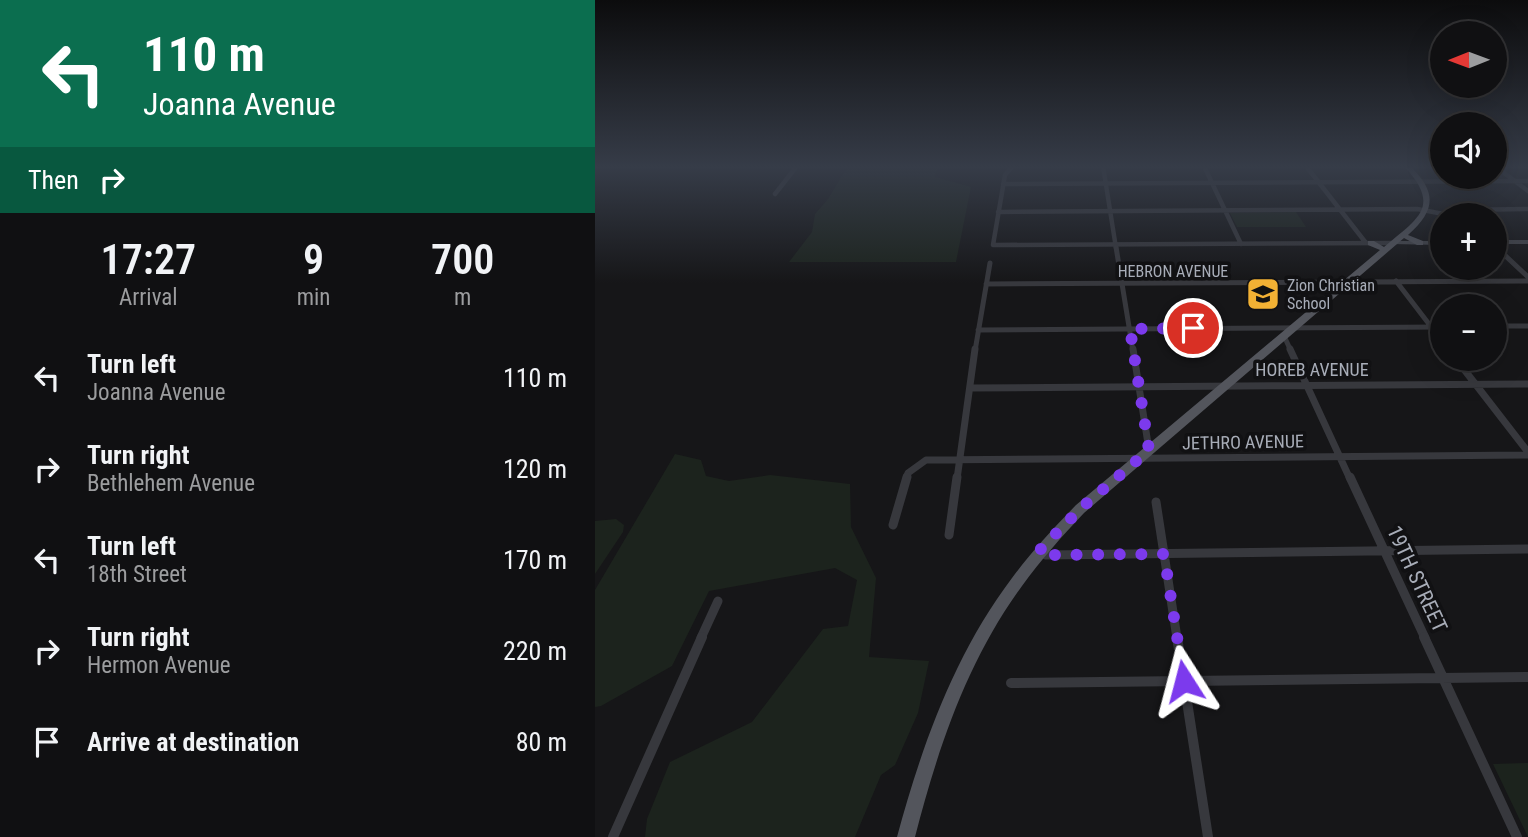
<!DOCTYPE html>
<html lang="en">
<head>
<meta charset="utf-8">
<style>
  :root { --surface:#101012; --page:#19191b; --text:#f1f3f6; --muted:#9c9d9f; --line:#303032 }
  body { margin:0; font-family:"Roboto Condensed",sans-serif; background:var(--page); color:var(--text); height:100vh; display:flex; flex-direction:column; font-size:26px; white-space:nowrap }
  * { box-sizing:border-box; margin:0 }
  p { font-size:23px; color:var(--muted) }
  .icon { flex:none; width:38px; height:38px; fill:none; stroke:currentColor; stroke-width:2; stroke-linecap:round; stroke-linejoin:round }
  .map { position:relative; flex:1; overflow:hidden }
  .side { display:flex; flex-direction:column; background:var(--surface); width:595px }
  .side>* { flex:none }
  .banner { background:#0b6e4f; color:#fff; overflow:hidden }
  .needle { width:46px; rotate:269deg }
  .fabs { position:absolute; left:835px; top:21px; display:grid; gap:14px }
  .fabs a { display:grid; place-items:center; width:77px; height:77px; border-radius:50%; background:var(--surface); box-shadow:0 7px 28px #0002,0 0 0 2px var(--line); font-size:35px }
  .pin { position:absolute; display:grid; place-items:center; width:60px; height:60px; color:#fff; margin:-30px; border:4px solid #fff; border-radius:50%; box-shadow:0 2px 7px #0007 }
  .me { position:absolute; width:77px; margin:-38px; rotate:351deg; stroke-linejoin:round; filter:drop-shadow(0 0 5px #0008) }
  .turn { display:flex; align-items:center; gap:24px; height:147px; padding:0 28px; font-size:32px }
  .turn .icon { width:91px; height:91px; stroke-width:2.5 }
  .turn b { display:block; font-size:49px; line-height:60px }
  .then { display:flex; align-items:center; height:66px; padding:0 28px; background:#0003; gap:14px; font-size:26px }
  .eta { display:flex; justify-content:space-evenly; align-items:center; height:119px; text-align:center }
  .eta b { font-size:42px; font-weight:600; line-height:49px }
  ul { padding:0; list-style:none }
  li { display:flex; align-items:center; gap:21px; height:91px; padding:0 28px }
  li div { flex:1 }
  li b { display:block; font-size:26px }
  li em { font-style:normal }
  main { display:flex; flex:1; min-height:0 }
  .map>svg:first-child { display:block }
  .green { fill:#1c231d }
  .lines { fill:none; stroke-linecap:round; stroke-linejoin:round }
  .street-far4 { stroke:#37383d; stroke-width:4.5 }
  .street-far3 { stroke:#37383d; stroke-width:5 }
  .street-far2 { stroke:#37383d; stroke-width:7 }
  .street-far1 { stroke:#37383d; stroke-width:9 }
  .street { stroke:#37383d; stroke-width:10 }
  .secondary { fill:#45474d; fill-rule:evenodd }
  .primary { fill:#53555c; fill-rule:evenodd }
  .route { stroke:#7c3aed; stroke-width:12; stroke-dasharray:0 21.6 }
  .labels { text-anchor:middle; dominant-baseline:central; stroke-width:7; stroke-linejoin:round; paint-order:stroke }
  .far-street-label { font-size:16px; fill:#a8adb8; stroke:#111113 }
  .far-poi-label { font-size:16px; fill:#a8adb8; stroke:#111113; text-anchor:start }
  .street-label { font-size:18px; fill:#a8adb8; stroke:#111113 }
  .near-street-label { font-size:21px; fill:#a8adb8; stroke:#111113 }
</style>
</head>
<body>
<main>
<section class="side">
<div class="banner">
<div class="turn"><svg class="icon" aria-label="left" viewBox="0 0 24 24"><path d="M17 20v-9H6M10 6l-5 5 5 5"/></svg><div><b>110 m</b>Joanna Avenue</div></div>
<div class="then">Then<svg class="icon" aria-label="right" viewBox="0 0 24 24"><path d="M7 20v-9h11M14 6l5 5-5 5"/></svg></div>
</div>
<div class="eta">
<div><b>17:27</b><p>Arrival</p></div>
<div><b>9</b><p>min</p></div>
<div><b>700</b><p>m</p></div>
</div>
<ul>
<li><svg class="icon" aria-label="left" viewBox="0 0 24 24"><path d="M17 20v-9H6M10 6l-5 5 5 5"/></svg><div><b>Turn left</b><p>Joanna Avenue</p></div><em>110 m</em></li>
<li><svg class="icon" aria-label="right" viewBox="0 0 24 24"><path d="M7 20v-9h11M14 6l5 5-5 5"/></svg><div><b>Turn right</b><p>Bethlehem Avenue</p></div><em>120 m</em></li>
<li><svg class="icon" aria-label="left" viewBox="0 0 24 24"><path d="M17 20v-9H6M10 6l-5 5 5 5"/></svg><div><b>Turn left</b><p>18th Street</p></div><em>170 m</em></li>
<li><svg class="icon" aria-label="right" viewBox="0 0 24 24"><path d="M7 20v-9h11M14 6l5 5-5 5"/></svg><div><b>Turn right</b><p>Hermon Avenue</p></div><em>220 m</em></li>
<li><svg class="icon" aria-label="arrive" viewBox="0 0 24 24"><path d="M6 21V4h12l-3 4 3 4H6"/></svg><div><b>Arrive at destination</b></div><em>80 m</em></li>
</ul>
</section>
<div class="map">
<svg width="933" height="837" viewBox="0 0 933 837">
  <rect width="100%" height="100%" fill="#161618"/>
  <path class="green" d="M 253,166 L 343,166 L 340,177 L 376,187 L 361,262 L 194,262 L 217,232 L 220,214 L 233,199 Z
    M 701,212 L 711,227 L 642,227 L 635,213 Z
    M 80,454 L 106,460 L 111,476 L 134,481 L 175,475 L 255,484 L 256,527 L 281,578 L 274,657 L 334,661 L 323,713 L 300,765 L 286,775 L 260,837 L 50,837 L 52,819 L 75,762 L 157,722 L 228,629 L 253,626 L 262,580 L 240,568 L 114,591 L 77,666 L 6,706 L 0,707 L 0,590 Z
    M 21,519 L 29,525 L 28,532 L 0,574 L 0,521 Z
    M 933,763 L 933,837 L 898,764 Z"/>
  <g class="lines">
    <path class="street-far4" d="M 411,166 L 416,168 L 410,175 L 398,245 L 798,243
      M 508,166 L 521,248
      M 609,166 L 646,244
      M 711,166 L 771,243
      M 900,166 L 933,191
      M 408,184 L 933,181
      M 180,194 L 202,166
      M 403,212 L 822,209 L 854,215
      M 852,215 L 866,210 L 933,209
      M 900,246 L 903,248"/>
    <path class="street-far3" d="M 521,247 L 538,351
      M 901,247 L 933,277
      M 801,281 L 847,341
      M 391,284 L 933,281
      M 900,326 L 933,326
      M 383,330 L 847,327
      M 689,336 L 696,351
      M 380,351 L 395,263"/>
    <path class="street-far2" d="M 538,349 L 554,450
      M 695,349 L 755,479
      M 861,359 L 933,452
      M 375,388 L 933,384
      M 311,479 L 313,473 L 331,460 L 933,455
      M 362,479 L 380,349"/>
    <path class="street-far1" d="M 755,477 L 830,638
      M 561,502 L 582,638
      M 298,525 L 312,477
      M 354,535 L 362,477
      M 444,552 L 451,555 L 933,549
      M 106,638 L 123,601"/>
    <path class="street" d="M 582,637 L 613,837
      M 829,637 L 922,837
      M 416,683 L 933,677
      M 18,837 L 107,637"/>
    <path class="secondary" d="M 900,240 L 933,240 L 933,244 L 900,244 Z
      M 798,241 L 847,241 L 847,245 L 796,244 L 796,242 Z"/>
    <path class="primary" d="M 809,166 L 815,166 C 842,192 841,210 813,235 L 828,241 L 828,245 L 822,245 L 809,238 L 489,513 C 467,536 446,560 427,586 C 372,661 343,748 320,837 L 302,837 C 327,745 359,655 417,578 C 436,552 458,529 481,505 L 785,250 L 773,245 L 773,241 L 779,241 L 789,247 C 823,218 847,207 809,166 Z"/>
  </g>
  <linearGradient id="sky" x2="0" y2="1"><stop stop-color="#0c0c0d"/><stop offset="0.59" stop-color="#363c48"/><stop offset="1" stop-color="#363c48" stop-opacity="0"/></linearGradient>
  <rect width="933" height="283" fill="url(#sky)"/>
  <g class="lines">
    <path class="route" d="M 589,681 L 569,554 L 451,555 L 443,552 L 485,509 L 554,450 L 535,329 L 598,328"/>
  </g>
  <defs>
    <symbol id="school-square" viewBox="-11 -11 22 22"><rect x="-9" y="-9" width="18" height="18" rx="4" fill="#f2b134" stroke="#111113"/><path d="M0-5L7-2L0 1L-7-2ZM-4 1L0 2.5L4 1V4Q0 6-4 4Z" fill="#111"/></symbol>
  </defs>
  <g fill-rule="evenodd">
    <use href="#school-square" x="649" y="275" width="38" height="38"/>
  </g>
  <g class="labels">
    <g class="far-street-label">
      <text x="578" y="271">HEBRON AVENUE</text>
    </g>
    <g class="far-poi-label">
      <text x="692" y="285">Zion Christian<tspan x="692" dy="18">School</tspan></text>
    </g>
    <g class="street-label">
      <text x="717" y="369">HOREB AVENUE</text>
      <text transform="translate(648 442) rotate(-1)">JETHRO AVENUE</text>
    </g>
    <g class="near-street-label">
      <text transform="translate(822 579) rotate(65)">19TH STREET</text>
    </g>
  </g>
</svg>
<div class="fabs">
<a><svg class="needle" viewBox="-14 -14 28 28"><path d="M0-13l5 13h-10z" fill="#e53935"/><path d="M0 13l5-13h-10z" fill="#9c9d9f"/></svg></a>
<a><svg class="icon" aria-label="sound" viewBox="0 0 24 24"><path d="M4 9h4l5-4v14l-5-4H4zM17 9q2 3 0 6"/></svg></a>
<a>+</a>
<a>−</a>
</div>
<div class="pin" style="left:598px;top:328px;background:#d93025"><svg class="icon" aria-label="arrive" viewBox="0 0 24 24"><path d="M6 21V4h12l-3 4 3 4H6"/></svg></div>
<svg class="me" style="left:589px;top:681px" viewBox="-20 -20 40 40"><path d="M0-17L14 15 0 8-14 15z" fill="#7c3aed" stroke="#fff" stroke-width="4"/></svg>
</div>
</main>
</body>
</html>
